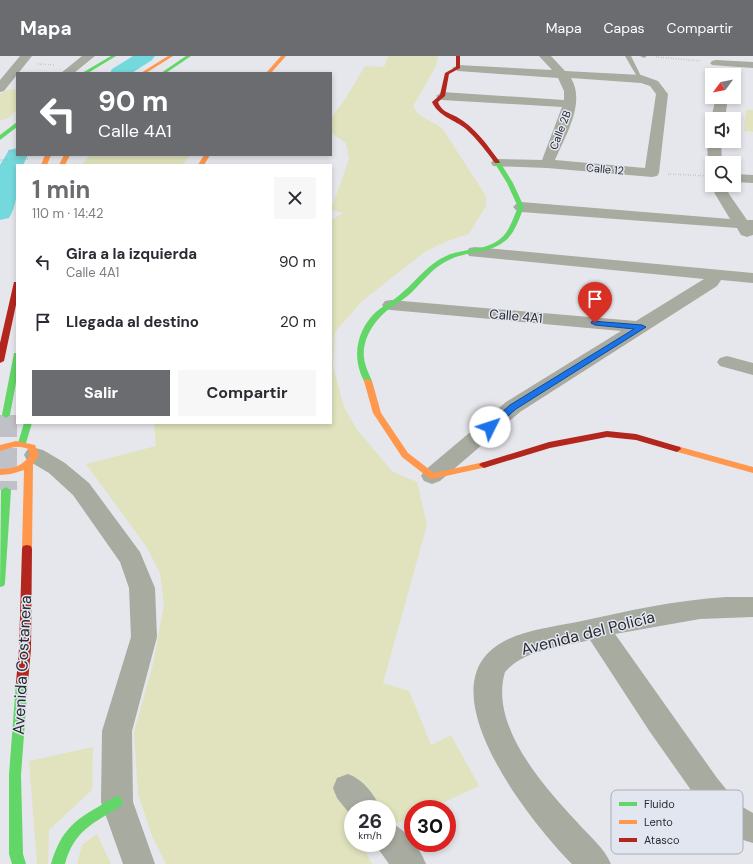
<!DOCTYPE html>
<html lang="es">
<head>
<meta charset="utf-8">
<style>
  :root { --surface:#fff; --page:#f7f7f7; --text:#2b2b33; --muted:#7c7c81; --accent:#6b6c70 }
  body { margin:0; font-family:"DM Sans",sans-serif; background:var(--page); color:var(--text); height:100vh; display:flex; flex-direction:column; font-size:15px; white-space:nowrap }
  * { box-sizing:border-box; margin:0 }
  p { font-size:13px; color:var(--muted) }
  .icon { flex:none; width:22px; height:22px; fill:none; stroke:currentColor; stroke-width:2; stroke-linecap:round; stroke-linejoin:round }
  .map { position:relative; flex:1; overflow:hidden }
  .sheet { position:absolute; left:16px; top:108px; width:316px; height:260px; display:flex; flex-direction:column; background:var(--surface); border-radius:0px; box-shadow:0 2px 6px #0003 }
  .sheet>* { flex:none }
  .top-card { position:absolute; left:16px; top:16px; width:316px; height:84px; border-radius:0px; box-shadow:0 2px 6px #0003; background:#6b6c70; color:#fff; overflow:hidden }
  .needle { width:26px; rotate:238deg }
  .controls { position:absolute; left:705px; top:12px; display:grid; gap:8px }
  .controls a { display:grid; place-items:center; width:36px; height:36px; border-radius:0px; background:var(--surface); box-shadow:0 2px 6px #0003; font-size:20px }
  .speed { position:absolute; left:344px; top:744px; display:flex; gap:8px; font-size:20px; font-weight:700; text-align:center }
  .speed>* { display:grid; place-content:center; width:52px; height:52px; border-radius:50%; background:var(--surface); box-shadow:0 2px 6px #0003; line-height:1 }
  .speed small { font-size:10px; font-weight:400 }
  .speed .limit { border:6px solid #d22; background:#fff; color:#111 }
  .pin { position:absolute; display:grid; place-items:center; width:34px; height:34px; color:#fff; margin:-41px -17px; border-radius:50% 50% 50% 0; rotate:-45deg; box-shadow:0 0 4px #0007 }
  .pin .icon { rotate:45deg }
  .me { position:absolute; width:44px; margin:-22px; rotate:49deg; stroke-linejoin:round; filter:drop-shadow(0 0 3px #0008) }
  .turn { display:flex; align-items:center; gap:14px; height:84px; padding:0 16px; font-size:18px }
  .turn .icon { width:52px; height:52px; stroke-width:2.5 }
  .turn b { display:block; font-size:28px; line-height:34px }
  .round { display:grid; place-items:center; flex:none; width:42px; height:42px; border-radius:0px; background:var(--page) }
  .headline { display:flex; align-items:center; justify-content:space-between; height:68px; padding:0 16px }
  h1 { font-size:24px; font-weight:700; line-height:30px; color:var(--accent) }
  .button { display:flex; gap:8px; margin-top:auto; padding:8px 16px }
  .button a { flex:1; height:46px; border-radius:0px; background:var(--accent); color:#fff; font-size:16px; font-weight:700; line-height:46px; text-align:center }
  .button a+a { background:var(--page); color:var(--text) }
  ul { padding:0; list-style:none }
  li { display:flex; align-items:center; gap:12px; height:60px; padding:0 16px }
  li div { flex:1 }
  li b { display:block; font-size:15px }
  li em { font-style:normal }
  header { display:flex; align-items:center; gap:24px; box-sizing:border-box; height:56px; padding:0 20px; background:var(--accent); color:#fff }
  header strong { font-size:19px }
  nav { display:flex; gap:22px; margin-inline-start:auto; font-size:14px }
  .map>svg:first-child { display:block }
  .green { fill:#e0e3bd }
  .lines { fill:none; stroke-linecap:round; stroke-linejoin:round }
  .river { fill:#74d9dd; fill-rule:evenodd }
  .primary-tunnel { stroke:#c0c1c6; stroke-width:22; stroke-dasharray:22 11; stroke-linecap:butt }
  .path { stroke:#a6a8a1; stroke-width:1.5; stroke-dasharray:0.5 2; stroke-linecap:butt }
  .lane { fill:#a8aba0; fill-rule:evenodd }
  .street { fill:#a8aba0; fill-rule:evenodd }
  .fast { fill:#63d668; fill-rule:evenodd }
  .slow { fill:#ff974d; fill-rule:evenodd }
  .jam { fill:#b3261e; fill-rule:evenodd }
  .route { fill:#1a73e8; stroke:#114b97 }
  .labels { text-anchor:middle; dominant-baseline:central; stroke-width:3; stroke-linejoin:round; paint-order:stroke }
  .far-street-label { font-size:11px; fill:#292a2e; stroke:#e2e6f0 }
  .street-label { font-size:13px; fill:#292a2e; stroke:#e2e6f0 }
  .near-street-label { font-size:16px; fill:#292a2e; stroke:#e2e6f0 }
  .key { fill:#e2e6f0; stroke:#aaaeb6; stroke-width:1 }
  .key-label { font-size:11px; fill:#292a2e }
</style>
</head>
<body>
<header>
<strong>Mapa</strong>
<nav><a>Mapa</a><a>Capas</a><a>Compartir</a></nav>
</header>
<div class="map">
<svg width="753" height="808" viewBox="0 0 753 808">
  <rect width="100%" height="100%" fill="#e6e7ec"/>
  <path class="green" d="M 388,0 L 438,0 L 436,10 L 413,50 L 418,58 L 442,72 L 486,140 L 486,150 L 469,178 L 447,185 L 426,195 L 362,245 L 335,276 L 333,310 L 344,351 L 358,375 L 393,416 L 417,426 L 427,469 L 383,627 L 409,635 L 431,689 L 451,679 L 479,730 L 429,753 L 413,753 L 413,760 L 387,772 L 387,753 L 353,753 L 353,787 L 361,787 L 372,808 L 166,808 L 152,780 L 138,738 L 134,676 L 153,608 L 164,549 L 160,517 L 146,490 L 86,408 L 156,390 L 154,367 L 331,367 L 331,164 L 343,157 L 331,154 L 349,103 L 346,87 L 331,77 L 331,62 L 346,42 L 365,10 L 384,11 Z
    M 17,33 L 17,54 L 8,62 L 0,65 L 0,38 L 7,34 Z
    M 746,54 L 753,54 L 753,76 L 744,75 Z
    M 90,99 L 190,99 L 183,109 L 81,109 Z
    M 93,691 L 92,734 L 49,774 L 48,808 L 37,808 L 29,705 Z
    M 97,778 L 111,808 L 77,808 L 82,789 Z"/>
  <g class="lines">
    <path class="river" d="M 133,0 L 155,0 L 152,4 L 132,17 L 110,17 L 112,13 Z
      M 17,92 L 17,99 L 28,99 L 23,109 L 17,109 C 17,126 19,147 9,162 L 0,164 L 0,109 L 9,94 Z"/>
    <path class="primary-tunnel" d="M 6,359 L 6,434"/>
    <path class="path" d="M 656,1 L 701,5
      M 38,8 L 55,9
      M 8,95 L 17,96
      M 0,104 L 29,103
      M 668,118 L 709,120"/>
    <path class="lane" d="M 625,0 L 631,0 L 643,24 L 639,24 Z
      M 640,0 L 647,0 L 644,2 Z"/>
    <path class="street" d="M 20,0 L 32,0 L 4,35 L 0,36 L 0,24 Z
      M 82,0 L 95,0 L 74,17 L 61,17 Z
      M 539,0 L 551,0 L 565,15 L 641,19 L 658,25 L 668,38 L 659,117 L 657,120 L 652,121 L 547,112 L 493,110 L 491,107 L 493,104 L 498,103 L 542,104 L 562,51 L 442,44 L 436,40 L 442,36 L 564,44 L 564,35 L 558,22 L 458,15 L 452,12 L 458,9 L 552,14 ZM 571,22 L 641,27 L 650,30 L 656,38 L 645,112 L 555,104 C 565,80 586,47 571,22 Z
      M 716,4 L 753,6 L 753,12 L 712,9 L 710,7 L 712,5 Z
      M 716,41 L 728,41 L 725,63 L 711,63 Z
      M 712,81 L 712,85 L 721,85 L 722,107 L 712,107 L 712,111 L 708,107 L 707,85 Z
      M 734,118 L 753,119 L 753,127 L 734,126 Z
      M 712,129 L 726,129 L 729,138 L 747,164 L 753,164 L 753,179 L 747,181 L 741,179 L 737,172 L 521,156 L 516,154 L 513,151 L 516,148 L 521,146 L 730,163 L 715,138 Z
      M 475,191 L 753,217 L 753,227 L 721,224 L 717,230 L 520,356 L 440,425 L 432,428 L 424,425 L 421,420 L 424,415 L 506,346 L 621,275 L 391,254 L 385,253 L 382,249 L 385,245 L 391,244 L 636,265 L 704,223 L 469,200 L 467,196 L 469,192 Z
      M 727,300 L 753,307 L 753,319 L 720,310 L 717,306 L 720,302 Z
      M 35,392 L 43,394 L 65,407 L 89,427 L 140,496 L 155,532 L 157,581 L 132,675 L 133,746 L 155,808 L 123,808 L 101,746 L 102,675 L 131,581 L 129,532 L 120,506 L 73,439 L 49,417 L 27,404 L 24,399 L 27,394 Z
      M 726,541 L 753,541 L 753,561 L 700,563 L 615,578 L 717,722 L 739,749 L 753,757 L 753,787 L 730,780 L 717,771 L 650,676 L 590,584 C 562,591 525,593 505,616 C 489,669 543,730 577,766 C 589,780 604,791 611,808 L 572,808 C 535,771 438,651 487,598 C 509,575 548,572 577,566 C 627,555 676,544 726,541 Z
      M 348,718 C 364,724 374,738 381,753 L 353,753 L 353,762 L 337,742 L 333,732 L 337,722 Z
      M 387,765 C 405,772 419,790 426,808 L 389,808 L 374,787 L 387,787 Z"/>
    <path class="fast" d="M 111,0 L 116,0 L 88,17 L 82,17 Z
      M 186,0 L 191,0 L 166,17 L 161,17 Z
      M 17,66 L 17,71 L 0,84 L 0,79 Z
      M 495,105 L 500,106 L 513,127 L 524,151 C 519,163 515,177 505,185 C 490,198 468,195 451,203 C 434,210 424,224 412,236 C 405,243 397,247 389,253 C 375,264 362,282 364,302 C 365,310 369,318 372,325 L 368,327 L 365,327 C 351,302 356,274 377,255 C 386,248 396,243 404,235 C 418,223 428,208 446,200 C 463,192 486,195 500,183 C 510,175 513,162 518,151 L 507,127 L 494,106 Z
      M 14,297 L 17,297 L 17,321 L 10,359 L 6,362 L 2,359 Z
      M 24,367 L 32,367 L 26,387 L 22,390 L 18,387 Z
      M 6,431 L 11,434 L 5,527 L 4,530 L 0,531 L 1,434 Z
      M 22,621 L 26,623 L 28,626 L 21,719 L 23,798 L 26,808 L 12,808 L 9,798 L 9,719 L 16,626 L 18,623 Z
      M 117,740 L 121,742 L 123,746 L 121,750 C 94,767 74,774 65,808 L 51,808 C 60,778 71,766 98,751 C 104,747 110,743 117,740 Z"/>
    <path class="slow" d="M 168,0 L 173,0 L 146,17 L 141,17 Z
      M 281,0 L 286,0 L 271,17 L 266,17 Z
      M 45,99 L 51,99 L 47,109 L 41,109 Z
      M 64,99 L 70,99 L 65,109 L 59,109 Z
      M 204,99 L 210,99 L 204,109 L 198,109 Z
      M 365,323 L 368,323 L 372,325 L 381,357 L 408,397 L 434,417 L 484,406 L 487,407 L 489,409 L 487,411 L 432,423 L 429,422 L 402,401 L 373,357 L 364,325 Z
      M 16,385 L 35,389 L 39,399 L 33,408 L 32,493 L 31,496 L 23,496 L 22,493 L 24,414 L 11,418 L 0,419 L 0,413 C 13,413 23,410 30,399 L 28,393 C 18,389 10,392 0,395 L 0,389 Z
      M 677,390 L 753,411 L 753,417 L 674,395 L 673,393 L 674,391 Z"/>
    <path class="jam" d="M 456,0 L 460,0 L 460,12 L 449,18 L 445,40 L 438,46 C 441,55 449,57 457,61 C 475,71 488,90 500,106 L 499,107 L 495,107 C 486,95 477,83 466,73 C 455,64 438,60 432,46 L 440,39 L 445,17 L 456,11 Z
      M 14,226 L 17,226 L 17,244 L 4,305 L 0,307 L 0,287 Z
      M 607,375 L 636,378 L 680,391 L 681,393 L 677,396 L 636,384 L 607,381 L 550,392 L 484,412 L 479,409 L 481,407 L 549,386 Z
      M 27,489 L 31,490 L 32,493 L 31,593 L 28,626 L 26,629 L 22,631 L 18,629 L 16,626 L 19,593 L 22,493 L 23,490 Z"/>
  </g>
  <path class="route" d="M 592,265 L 642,269 L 646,271 L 516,353 L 493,373 L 487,373 L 487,369 L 510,349 L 634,273 L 595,269 L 591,267 Z"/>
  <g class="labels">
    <g class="far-street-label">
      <text transform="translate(560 74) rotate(-69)">Calle 2B</text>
      <text transform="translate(605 113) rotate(5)">Calle 12</text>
    </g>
    <g class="street-label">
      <text transform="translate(516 260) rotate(5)">Calle 4A1</text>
    </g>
    <g class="near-street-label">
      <text transform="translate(588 577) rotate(-14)">Avenida del Policía</text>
      <text transform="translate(22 609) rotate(-87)">Avenida Costanera</text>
    </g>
  </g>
  <rect x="611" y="734" width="132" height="64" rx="6" class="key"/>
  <rect x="619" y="746" width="18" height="4" fill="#63d668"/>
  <rect x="619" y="764" width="18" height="4" fill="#ff974d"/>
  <rect x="619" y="782" width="18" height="4" fill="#b3261e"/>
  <g class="key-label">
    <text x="644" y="752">Fluido</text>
    <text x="644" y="770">Lento</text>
    <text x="644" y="788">Atasco</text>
  </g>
</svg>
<div class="controls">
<a><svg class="needle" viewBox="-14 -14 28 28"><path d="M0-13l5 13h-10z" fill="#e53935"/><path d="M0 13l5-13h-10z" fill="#7c7c81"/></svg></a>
<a><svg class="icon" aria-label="sound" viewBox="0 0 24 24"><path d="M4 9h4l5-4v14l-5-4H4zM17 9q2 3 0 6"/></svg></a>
<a><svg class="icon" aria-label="search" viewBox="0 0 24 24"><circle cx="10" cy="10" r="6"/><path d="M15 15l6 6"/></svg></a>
</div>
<div class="speed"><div>26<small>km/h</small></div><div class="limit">30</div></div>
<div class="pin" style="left:595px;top:267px;background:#d93025"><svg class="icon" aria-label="arrive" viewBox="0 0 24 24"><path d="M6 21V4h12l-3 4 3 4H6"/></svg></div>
<svg class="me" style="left:490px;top:371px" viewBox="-20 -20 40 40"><circle r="19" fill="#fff"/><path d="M0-13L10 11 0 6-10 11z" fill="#1a73e8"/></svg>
<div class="top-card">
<div class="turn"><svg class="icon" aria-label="left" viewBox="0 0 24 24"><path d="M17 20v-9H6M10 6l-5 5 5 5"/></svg><div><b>90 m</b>Calle 4A1</div></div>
</div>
<section class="sheet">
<div class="headline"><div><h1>1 min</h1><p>110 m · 14:42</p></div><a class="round"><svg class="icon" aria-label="close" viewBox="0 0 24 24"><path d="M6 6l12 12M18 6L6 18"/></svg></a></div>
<ul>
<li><svg class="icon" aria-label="left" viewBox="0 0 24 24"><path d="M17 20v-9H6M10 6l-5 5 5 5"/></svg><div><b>Gira a la izquierda</b><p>Calle 4A1</p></div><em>90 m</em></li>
<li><svg class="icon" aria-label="arrive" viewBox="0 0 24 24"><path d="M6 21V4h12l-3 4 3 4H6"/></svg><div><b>Llegada al destino</b></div><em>20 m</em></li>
</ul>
<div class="button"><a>Salir</a><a>Compartir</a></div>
</section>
</div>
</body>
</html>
